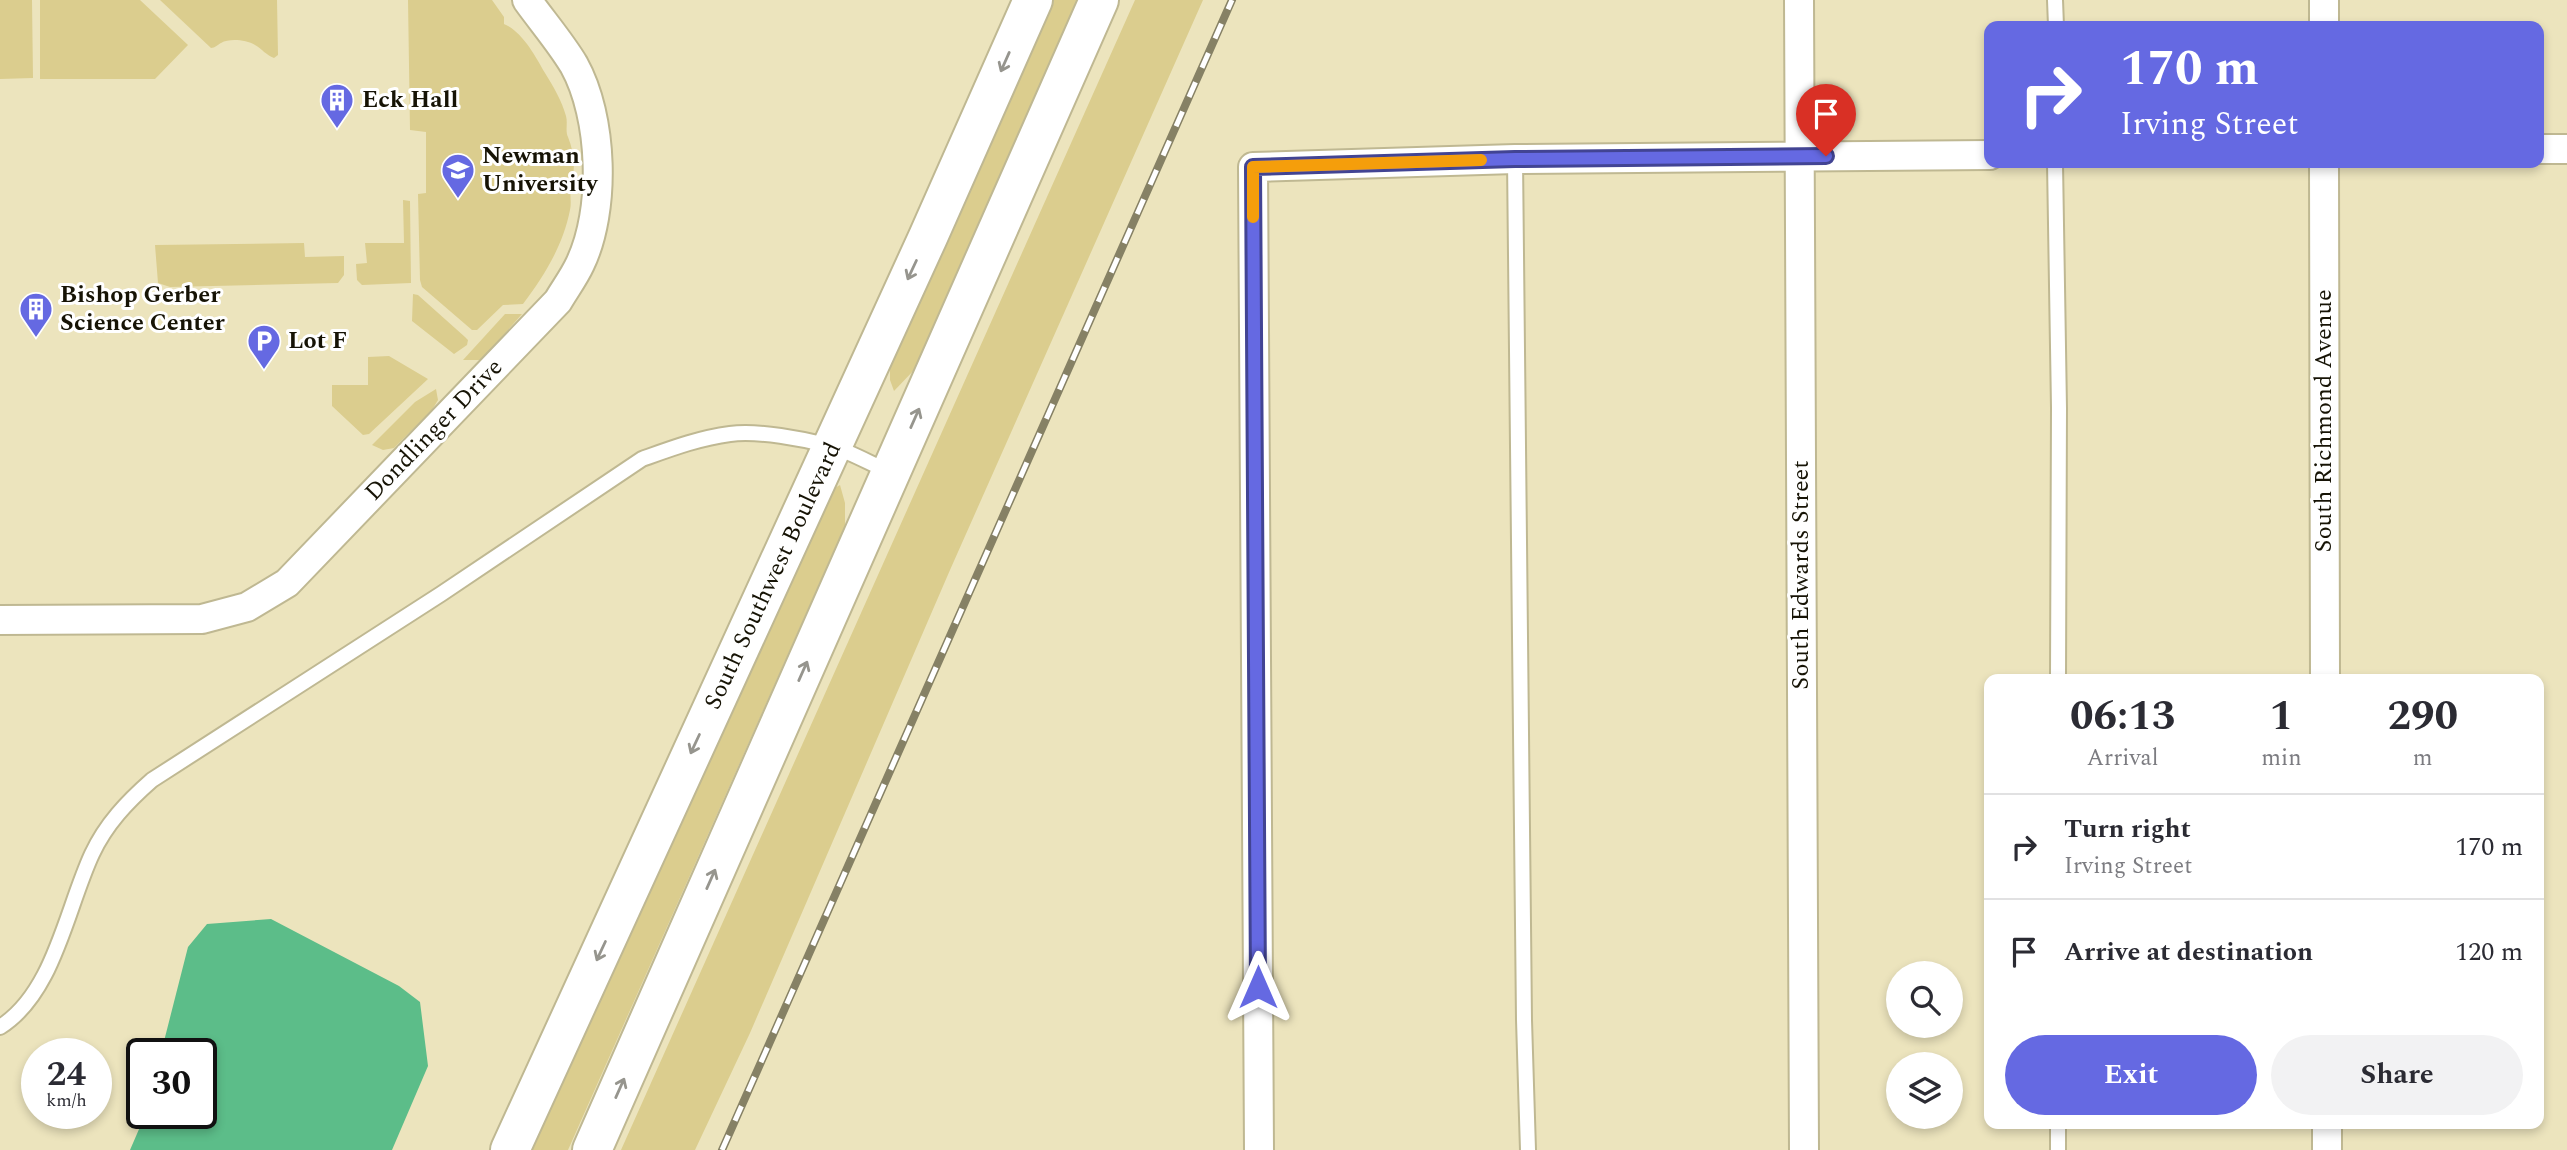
<!DOCTYPE html>
<html lang="en">
<head>
<meta charset="utf-8">
<style>
  :root { --surface:#fff; --page:#f2f2f3; --text:#2b2b33; --muted:#7c7c81; --line:#e1e1e2; --accent:#6569e2 }
  body { margin:0; font-family:Spectral,serif; background:var(--page); color:var(--text); height:100vh; display:flex; flex-direction:column; font-size:26px; white-space:nowrap }
  * { box-sizing:border-box; margin:0 }
  p { font-size:23px; color:var(--muted) }
  .icon { flex:none; width:38px; height:38px; fill:none; stroke:currentColor; stroke-width:2; stroke-linecap:round; stroke-linejoin:round }
  .map { position:relative; flex:1; overflow:hidden }
  .side { position:absolute; left:1984px; top:674px; width:560px; height:455px; display:flex; flex-direction:column; background:var(--surface); border-radius:14px; box-shadow:0 4px 10px #0003 }
  .side>* { flex:none }
  .hud { position:absolute; left:1984px; top:21px; width:560px; height:147px; border-radius:14px; box-shadow:0 4px 10px #0003; background:#6569e2; color:#fff; overflow:hidden }
  .fabs { position:absolute; left:1886px; top:961px; display:grid; gap:14px }
  .fabs a { display:grid; place-items:center; width:77px; height:77px; border-radius:50%; background:var(--surface); box-shadow:0 4px 10px #0003; font-size:35px }
  .speed { position:absolute; left:21px; top:1038px; display:flex; gap:14px; font-size:35px; font-weight:700; text-align:center }
  .speed>* { display:grid; place-content:center; width:91px; height:91px; border-radius:50%; background:var(--surface); box-shadow:0 4px 10px #0003; line-height:1 }
  .speed small { font-size:18px; font-weight:400 }
  .speed .limit { border:4px solid #111; border-radius:10px; background:#fff; color:#111 }
  .pin { position:absolute; display:grid; place-items:center; width:60px; height:60px; color:#fff; margin:-72px -30px; border-radius:50% 50% 50% 0; rotate:-45deg; box-shadow:0 0 7px #0007 }
  .pin .icon { rotate:45deg }
  .me { position:absolute; width:77px; margin:-38px; rotate:0deg; stroke-linejoin:round; filter:drop-shadow(0 0 5px #0008) }
  .turn { display:flex; align-items:center; gap:24px; height:147px; padding:0 21px; font-size:32px }
  .turn .icon { width:91px; height:91px; stroke-width:2.5 }
  .turn b { display:block; font-size:49px; line-height:60px }
  .eta { display:flex; justify-content:space-evenly; align-items:center; height:119px; text-align:center }
  .eta b { font-size:42px; font-weight:700; line-height:49px }
  .cta { display:flex; gap:14px; margin-top:auto; padding:14px 21px }
  .cta a { flex:1; height:80px; border-radius:42px; background:var(--accent); color:#fff; font-size:28px; font-weight:700; line-height:80px; text-align:center }
  .cta a+a { background:var(--page); color:var(--text) }
  ul { padding:0; list-style:none }
  li { display:flex; align-items:center; gap:21px; height:105px; padding:0 21px; border-top:2px solid var(--line) }
  li div { flex:1 }
  li b { display:block; font-size:26px }
  li em { font-style:normal }
  .map>svg:first-child { display:block }
  .green { fill:#dbcd8e }
  .water { fill:#5cbd89 }
  .lines { fill:none; stroke-linecap:round; stroke-linejoin:round }
  .service-casing { stroke:#bfb892; stroke-width:18 }
  .minor-casing { stroke:#bfb892; stroke-width:32 }
  .secondary-casing { stroke:#bfb892; stroke-width:42 }
  .service { stroke:#fff; stroke-width:14 }
  .minor { stroke:#fff; stroke-width:28 }
  .secondary { stroke:#fff; stroke-width:38 }
  .rail-casing { stroke:#868165; stroke-width:8 }
  .rail { stroke:#fff; stroke-width:5; stroke-dasharray:16; stroke-linecap:butt }
  .oneway { stroke:#96958e }
  .route-casing { stroke:#424493; stroke-width:18 }
  .route { stroke:#6569e2; stroke-width:12 }
  .slow { stroke:#f59e0b; stroke-width:12 }
  .labels { text-anchor:middle; dominant-baseline:central; stroke-width:6; stroke-linejoin:round; paint-order:stroke }
  .poi-label { font-size:24px; font-weight:bold; fill:#161305; stroke:#fff; text-anchor:start }
  .street-label { font-size:24px; fill:#161305; stroke:#fff }
</style>
</head>
<body>
<div class="map">
<svg width="2567" height="1150" viewBox="0 0 2567 1150">
  <rect width="100%" height="100%" fill="#ece4bd"/>
  <path class="green" d="M 0,0 L 32,0 L 33,78 L 0,79 Z
    M 40,0 L 140,0 L 188,45 L 155,79 L 40,79 Z
    M 160,0 L 277,0 L 278,55 L 274,58 C 266,55 262,49 255,45 C 246,40 230,38 221,43 C 217,45 215,48 211,48 Z
    M 408,0 L 492,0 L 504,17 L 504,24 C 522,31 536,57 545,73 C 553,86 562,101 566,116 C 568,123 565,131 568,137 C 574,152 576,168 571,183 C 569,192 572,201 570,210 C 563,246 544,276 523,304 L 503,305 L 477,330 L 472,330 L 422,287 L 420,280 L 418,194 L 426,193 L 426,132 L 410,130 Z
    M 1050,0 L 1078,0 L 916,368 L 894,391 L 890,380 L 890,357 Z
    M 1135,0 L 1203,0 L 950,570 L 750,1033 L 695,1150 L 621,1150 Z
    M 403,200 L 410,201 L 411,283 L 362,285 L 357,280 L 356,264 L 367,263 L 365,243 L 404,243 Z
    M 304,243 L 305,257 L 344,256 L 344,275 L 338,283 L 170,287 L 158,283 L 155,245 Z
    M 413,294 L 418,295 L 465,337 L 468,340 L 467,345 L 454,354 L 412,321 Z
    M 505,314 L 522,314 L 482,360 L 463,360 Z
    M 389,356 L 428,379 L 369,434 L 363,435 L 332,406 L 332,385 L 368,385 L 368,357 Z
    M 436,389 L 438,400 L 432,410 L 394,448 L 383,450 L 372,445 L 415,402 Z
    M 840,485 L 845,503 L 845,526 L 568,1150 L 526,1150 L 833,489 Z"/>
  <path class="water" d="M 271,919 L 399,986 L 420,1002 L 428,1066 L 392,1150 L 130,1150 L 146,1113 L 201,1113 L 201,1054 L 161,1053 L 188,947 L 207,924 Z"/>
  <g class="lines">
    <defs>
      <path id="service" d="M 2055,0 L 2056,26
        M 1515,159 L 1524,1020 L 1528,1150
        M 2055,163 L 2059,408 L 2058,679
        M 0,1027 C 54,993 66,910 92,854 C 106,824 127,802 152,780 L 441,594 L 642,459 C 670,449 699,438 730,434 C 757,430 804,439 831,446 C 851,452 871,464 890,472
        M 2058,1124 L 2058,1150"/>
      <path id="minor" d="M 1799,0 L 1804,1150
        M 2324,26 L 2324,0
        M 2539,149 L 2567,149
        M 2324,163 L 2325,679
        M 0,620 L 202,619 L 247,607 L 287,583 L 558,301 C 565,289 574,277 580,264 C 606,210 603,117 574,65 C 561,43 542,21 527,0
        M 2327,1124 L 2327,1150
        M 1259,1150 L 1253,167 L 1515,159 L 1990,155"/>
      <path id="secondary" d="M 510,1150 L 928,237 L 1033,0
        M 592,1150 L 1099,0"/>
    </defs>
    <use href="#service" class="service-casing"/>
    <use href="#minor" class="minor-casing"/>
    <use href="#secondary" class="secondary-casing"/>
    <use href="#service" class="service"/>
    <use href="#minor" class="minor"/>
    <use href="#secondary" class="secondary"/>
    <defs>
      <path id="rail" d="M 722,1150 L 1232,0"/>
    </defs>
    <use href="#rail" class="rail-casing"/>
    <use href="#rail" class="rail"/>
  </g>
  <defs><path id="oneway-shaft" d="M-6 0H5M1.5-3L5.5 0L1.5 3" fill="none" stroke-width="1.6" stroke-linecap="round" stroke-linejoin="round" transform="scale(1.75)"/></defs>
  <g class="oneway">
    <use href="#oneway-shaft" transform="translate(1005 62) rotate(114)"/>
    <use href="#oneway-shaft" transform="translate(912 270) rotate(115)"/>
    <use href="#oneway-shaft" transform="translate(915 418) rotate(-66)"/>
    <use href="#oneway-shaft" transform="translate(803 671) rotate(-66)"/>
    <use href="#oneway-shaft" transform="translate(695 744) rotate(115)"/>
    <use href="#oneway-shaft" transform="translate(711 879) rotate(-66)"/>
    <use href="#oneway-shaft" transform="translate(601 951) rotate(115)"/>
    <use href="#oneway-shaft" transform="translate(620 1088) rotate(-66)"/>
  </g>
  <g class="lines">
    <defs>
      <path id="route" d="M 1258,987 L 1253,167 L 1515,159 L 1826,156"/>
    </defs>
    <use href="#route" class="route-casing"/>
    <use href="#route" class="route"/>
    <path class="slow" d="M 1253,217 L 1253,167 L 1481,160"/>
  </g>
  <defs>
    <symbol id="building-pin" viewBox="-11 -11 22 30"><path d="M0 17L-7.5 6A9.5 9.5 0 1 1 7.5 6Z" fill="#6569e2" stroke="#fff"/><path d="M-4-6H4V6H1V3H-1V6H-4ZM-2.5-4.3h1.7v1.8h-1.7ZM.8-4.3h1.7v1.8H.8ZM-2.5-1h1.7V.8h-1.7ZM.8-1h1.7V.8H.8Z" fill="#fff"/></symbol>
    <symbol id="university-pin" viewBox="-11 -11 22 30"><path d="M0 17L-7.5 6A9.5 9.5 0 1 1 7.5 6Z" fill="#6569e2" stroke="#fff"/><path d="M0-5L7-2L0 1L-7-2ZM-4 1L0 2.5L4 1V4Q0 6-4 4Z" fill="#fff"/></symbol>
    <symbol id="parking-pin" viewBox="-11 -11 22 30"><path d="M0 17L-7.5 6A9.5 9.5 0 1 1 7.5 6Z" fill="#6569e2" stroke="#fff"/><path d="M-3.5-5.5H1a3.5 3.5 0 0 1 0 7H-1V5.5H-3.5ZM-1-3.4V-.6H.8a1.4 1.4 0 0 0 0-2.8Z" fill="#fff"/></symbol>
  </defs>
  <g fill-rule="evenodd">
    <use href="#building-pin" x="318" y="81" width="38" height="52"/>
    <use href="#university-pin" x="439" y="151" width="38" height="52"/>
    <use href="#building-pin" x="17" y="290" width="38" height="52"/>
    <use href="#parking-pin" x="245" y="322" width="38" height="52"/>
  </g>
  <g class="labels">
    <g class="poi-label">
      <text x="362" y="100">Eck Hall</text>
      <text x="482" y="156">Newman<tspan x="482" dy="28">University</tspan></text>
      <text x="60" y="295">Bishop Gerber<tspan x="60" dy="28">Science Center</tspan></text>
      <text x="288" y="341">Lot F</text>
    </g>
    <g class="street-label">
      <text transform="translate(2324 421) rotate(-90)">South Richmond Avenue</text>
      <text transform="translate(434 430) rotate(-46)">Dondlinger Drive</text>
      <text transform="translate(1801 575) rotate(-90)">South Edwards Street</text>
      <text transform="translate(773 576) rotate(-65)">South Southwest Boulevard</text>
    </g>
  </g>
</svg>
<div class="fabs">
<a><svg class="icon" aria-label="search" viewBox="0 0 24 24"><circle cx="10" cy="10" r="6"/><path d="M15 15l6 6"/></svg></a>
<a><svg class="icon" aria-label="layers" viewBox="0 0 24 24"><path d="M12 4l9 5-9 5-9-5zM3 14l9 5 9-5"/></svg></a>
</div>
<div class="speed"><div>24<small>km/h</small></div><div class="limit">30</div></div>
<div class="pin" style="left:1826px;top:156px;background:#d93025"><svg class="icon" aria-label="arrive" viewBox="0 0 24 24"><path d="M6 21V4h12l-3 4 3 4H6"/></svg></div>
<svg class="me" style="left:1258px;top:987px" viewBox="-20 -20 40 40"><path d="M0-17L14 15 0 8-14 15z" fill="#6569e2" stroke="#fff" stroke-width="4"/></svg>
<div class="hud">
<div class="turn"><svg class="icon" aria-label="right" viewBox="0 0 24 24"><path d="M7 20v-9h11M14 6l5 5-5 5"/></svg><div><b>170 m</b>Irving Street</div></div>
</div>
<section class="side">
<div class="eta">
<div><b>06:13</b><p>Arrival</p></div>
<div><b>1</b><p>min</p></div>
<div><b>290</b><p>m</p></div>
</div>
<ul>
<li><svg class="icon" aria-label="right" viewBox="0 0 24 24"><path d="M7 20v-9h11M14 6l5 5-5 5"/></svg><div><b>Turn right</b><p>Irving Street</p></div><em>170 m</em></li>
<li><svg class="icon" aria-label="arrive" viewBox="0 0 24 24"><path d="M6 21V4h12l-3 4 3 4H6"/></svg><div><b>Arrive at destination</b></div><em>120 m</em></li>
</ul>
<div class="cta"><a>Exit</a><a>Share</a></div>
</section>
</div>
</body>
</html>
